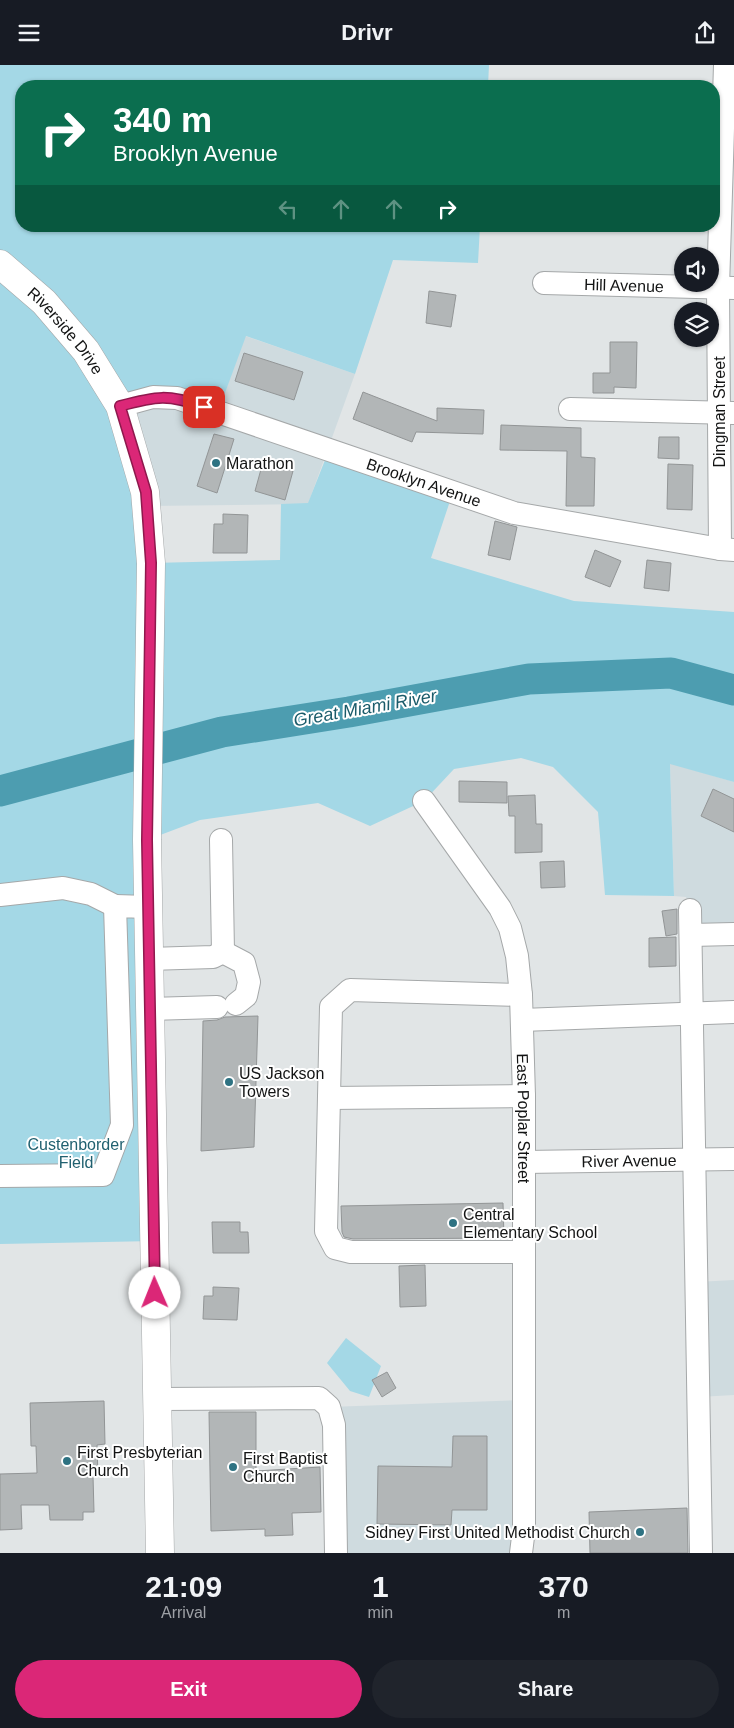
<!DOCTYPE html>
<html lang="en">
<head>
<meta charset="utf-8">
<style>
  :root { --surface:#171b24; --page:#20242c; --text:#f1f3f6; --muted:#9ea1a6; --accent:#db2777 }
  body { margin:0; font-family:Helvetica,sans-serif; background:var(--page); color:var(--text); height:100vh; display:flex; flex-direction:column; font-size:19px; white-space:nowrap }
  * { box-sizing:border-box; margin:0 }
  p { font-size:16px; color:var(--muted) }
  .icon { flex:none; width:28px; height:28px; fill:none; stroke:currentColor; stroke-width:2; stroke-linecap:round; stroke-linejoin:round }
  .map { position:relative; height:1488px; overflow:hidden }
  .sheet { display:flex; flex-direction:column; background:var(--surface); flex:1 }
  .sheet>* { flex:none }
  .top-card { position:absolute; left:15px; top:15px; width:705px; height:152px; border-radius:20px; box-shadow:0 1px 4px #0004; background:#0b6e4f; color:#fff; overflow:hidden }
  .controls { position:absolute; left:674px; top:182px; display:grid; gap:10px }
  .controls a { display:grid; place-items:center; width:45px; height:45px; border-radius:50%; background:var(--surface); box-shadow:0 1px 4px #0004; font-size:25px }
  .pin { position:absolute; display:grid; place-items:center; width:42px; height:42px; color:#fff; margin:-21px; border-radius:10px; box-shadow:0 2px 8px #0006 }
  .me { position:absolute; width:55px; margin:-28px; rotate:359deg; stroke-linejoin:round; filter:drop-shadow(0 0 4px #0008) }
  .turn { display:flex; align-items:center; gap:18px; height:105px; padding:0 15px; font-size:22px }
  .turn .icon { width:65px; height:65px; stroke-width:2.5 }
  .turn b { display:block; font-size:35px; line-height:42px }
  .lanes { display:flex; align-items:center; height:48px; padding:0 15px; background:#0003; justify-content:center; gap:25px; direction:ltr }
  .lanes .off { opacity:.35 }
  .eta { display:flex; justify-content:space-evenly; align-items:center; height:85px; text-align:center }
  .eta b { font-size:30px; font-weight:700; line-height:35px }
  .action { display:flex; gap:10px; margin-top:auto; padding:10px 15px }
  .action a { flex:1; height:58px; border-radius:30px; background:var(--accent); color:#fff; font-size:20px; font-weight:700; line-height:58px; text-align:center }
  .action a+a { background:var(--page); color:var(--text) }
  header { display:flex; justify-content:space-between; align-items:center; height:65px; padding:0 15px; background:var(--surface); font-size:22px; font-weight:700 }
  .map>svg:first-child { display:block }
  .built { fill:#cfdbdf }
  .green { fill:#a4d8e6 }
  .lines { fill:none; stroke-linecap:round; stroke-linejoin:round }
  .river { stroke:#4d9db0; stroke-width:31 }
  .building { fill:#b2b6b7; stroke:#929596 }
  .minor-casing { stroke:#a5a8a9; stroke-width:24 }
  .major-casing { stroke:#a5a8a9; stroke-width:29 }
  .minor { stroke:#fff; stroke-width:22 }
  .major { stroke:#fff; stroke-width:28 }
  .route-casing { stroke:#8e194d; stroke-width:12 }
  .route { stroke:#db2777; stroke-width:9 }
  .poi-dot { fill:#2e7282; stroke:#fff; stroke-width:2 }
  .labels { text-anchor:middle; dominant-baseline:central; stroke-width:4; stroke-linejoin:round; paint-order:stroke }
  .street-label { font-size:16px; fill:#131414; stroke:#fff }
  .poi-label { font-size:16px; fill:#131414; stroke:#fff; text-anchor:start }
  .park-label { font-size:16px; fill:#216170; stroke:#fff }
  .water-label { font-size:18px; font-style:italic; fill:#1a5b6a; stroke:#fff }
</style>
</head>
<body>
<header><svg class="icon" aria-label="menu" viewBox="0 0 24 24"><path d="M4 6h16M4 12h16M4 18h16"/></svg>Drivr<svg class="icon" aria-label="share" viewBox="0 0 24 24"><path d="M12 15V3M7 8l5-5 5 5M5 13v7h14v-7"/></svg></header>
<div class="map">
<svg width="734" height="1488" viewBox="0 0 734 1488">
  <rect width="100%" height="100%" fill="#e1e5e6"/>
  <path class="built" d="M 245,271 L 355,309 L 308,439 L 147,441 L 120,341 L 218,347 Z
    M 670,698 L 734,717 L 734,869 L 691,870 L 690,845 L 686,832 L 674,831 Z
    M 734,1215 L 734,1330 L 699,1332 L 697,1217 Z
    M 523,1335 L 521,1488 L 336,1488 L 329,1342 Z"/>
  <path class="green" d="M 0,0 L 489,0 L 488,21 L 21,21 L 21,161 L 480,161 L 478,198 L 393,195 L 355,309 L 246,271 L 218,347 L 120,341 L 151,498 L 280,495 L 281,439 L 308,438 L 329,385 L 453,427 L 431,493 L 574,536 L 734,547 L 734,717 L 670,699 L 674,831 L 605,830 L 598,747 L 553,702 L 521,693 L 454,704 L 424,736 L 370,761 L 318,738 L 200,755 L 147,775 L 155,1176 L 0,1179 Z
    M 346,1273 L 381,1301 L 369,1332 L 350,1326 L 327,1298 Z"/>
  <g class="lines">
    <path class="river" d="M 0,726 L 222,667 L 349,647 L 529,614 L 671,608 L 734,625"/>
  </g>
  <path class="building" d="M 429,226 L 456,230 L 451,262 L 426,258 Z
    M 610,277 L 637,277 L 636,323 L 614,322 L 614,328 L 593,328 L 593,308 L 610,308 Z
    M 244,288 L 303,307 L 294,335 L 235,316 Z
    M 363,327 L 437,356 L 437,343 L 484,345 L 483,369 L 416,367 L 412,377 L 353,354 Z
    M 501,360 L 581,363 L 581,392 L 595,393 L 594,441 L 566,441 L 567,386 L 500,385 Z
    M 214,369 L 234,374 L 217,428 L 197,421 Z
    M 659,372 L 679,372 L 679,394 L 658,393 Z
    M 263,397 L 293,406 L 285,435 L 255,426 Z
    M 668,399 L 693,400 L 692,445 L 667,444 Z
    M 223,449 L 248,450 L 247,488 L 213,488 L 214,459 L 223,459 Z
    M 495,456 L 517,462 L 510,495 L 488,490 Z
    M 595,485 L 621,496 L 610,522 L 585,512 Z
    M 647,495 L 671,498 L 669,526 L 644,523 Z
    M 459,716 L 507,717 L 507,738 L 459,737 Z
    M 713,724 L 734,734 L 734,767 L 701,751 Z
    M 535,730 L 536,759 L 542,759 L 542,787 L 515,788 L 515,751 L 509,751 L 508,731 Z
    M 564,796 L 565,822 L 541,823 L 540,797 Z
    M 677,844 L 677,869 L 666,871 L 662,846 Z
    M 676,872 L 676,901 L 649,902 L 649,873 Z
    M 258,951 L 254,1082 L 201,1086 L 203,956 L 217,955 L 225,952 Z
    M 503,1138 L 504,1173 L 353,1174 L 344,1172 L 342,1167 L 341,1141 Z
    M 212,1157 L 240,1157 L 240,1167 L 248,1167 L 249,1188 L 213,1188 Z
    M 425,1200 L 426,1241 L 400,1242 L 399,1201 Z
    M 213,1222 L 239,1223 L 237,1255 L 203,1254 L 204,1231 L 213,1231 Z
    M 387,1307 L 396,1323 L 382,1332 L 372,1315 Z
    M 104,1336 L 105,1379 L 97,1380 L 98,1411 L 93,1411 L 94,1447 L 83,1447 L 83,1455 L 50,1455 L 49,1440 L 21,1440 L 22,1464 L 0,1465 L 0,1409 L 37,1408 L 36,1381 L 31,1381 L 30,1338 Z
    M 209,1347 L 256,1347 L 256,1406 L 320,1402 L 321,1447 L 292,1448 L 293,1470 L 265,1471 L 265,1464 L 211,1466 Z
    M 453,1371 L 487,1371 L 487,1445 L 452,1445 L 451,1460 L 377,1459 L 378,1401 L 452,1402 Z
    M 687,1443 L 688,1488 L 590,1488 L 589,1447 Z"/>
  <g class="lines">
    <defs>
      <g id="minor">
        <path id="s1" d="M 544,218 L 734,223"/>
        <path id="s2" d="M 120,341 L 153,332 L 177,333 L 514,448 L 720,484 L 734,485"/>
        <path d="M 570,344 L 733,348"/>
        <path d="M 720,484 L 718,222 L 725,0"/>
        <path id="s3" d="M 424,736 L 500,843 L 510,863 L 517,891 L 521,930 L 524,1031 L 524,1464 L 521,1488"/>
        <path d="M 0,830 L 63,823 L 91,829 L 115,841"/>
        <path d="M 690,845 L 701,1488"/>
        <path d="M 691,870 L 734,869"/>
        <path d="M 223,887 L 244,898 L 249,917 L 246,931 L 236,939"/>
        <path d="M 149,894 L 213,892 L 223,887 L 221,775"/>
        <path d="M 521,930 L 350,925 L 331,942 L 326,1166 L 335,1183 L 351,1187 L 524,1187"/>
        <path d="M 150,944 L 217,942"/>
        <path d="M 522,955 L 734,947"/>
        <path d="M 329,1033 L 524,1031"/>
        <path id="s4" d="M 524,1097 L 734,1094"/>
        <path d="M 0,1111 L 103,1110 L 122,1060 L 115,841 L 148,842"/>
        <path d="M 157,1334 L 319,1333 L 329,1342 L 334,1360 L 336,1488"/>
      </g>
      <g id="major">
        <path id="s5" d="M 0,199 L 44,237 L 86,286 L 120,341 L 145,427 L 151,498 L 147,775 L 160,1488"/>
      </g>
    </defs>
    <use href="#minor" class="minor-casing"/>
    <use href="#major" class="major-casing"/>
    <use href="#minor" class="minor"/>
    <use href="#major" class="major"/>
  </g>
  <g class="lines">
    <defs>
      <path id="route" d="M 155,1228 L 147,775 L 151,498 L 146,427 L 120,341 C 157,331 168,329 204,342"/>
    </defs>
    <use href="#route" class="route-casing"/>
    <use href="#route" class="route"/>
  </g>
  <g class="poi-dot">
    <circle cx="216" cy="398" r="5"/>
    <circle cx="229" cy="1017" r="5"/>
    <circle cx="453" cy="1158" r="5"/>
    <circle cx="67" cy="1396" r="5"/>
    <circle cx="233" cy="1402" r="5"/>
    <circle cx="640" cy="1467" r="5"/>
  </g>
  <g class="labels">
    <g class="street-label">
      <text stroke="none"><textPath href="#s1" startOffset="80">Hill Avenue</textPath></text>
      <text stroke="none"><textPath href="#s5" startOffset="94">Riverside Drive</textPath></text>
      <text transform="translate(719 347) rotate(-90)">Dingman Street</text>
      <text stroke="none"><textPath href="#s2" startOffset="319">Brooklyn Avenue</textPath></text>
      <text stroke="none"><textPath href="#s3" startOffset="345">East Poplar Street</textPath></text>
      <text stroke="none"><textPath href="#s4" startOffset="105">River Avenue</textPath></text>
    </g>
    <g class="poi-label">
      <text x="226" y="398">Marathon</text>
      <text x="239" y="1008">US Jackson<tspan x="239" dy="18">Towers</tspan></text>
      <text x="463" y="1149">Central<tspan x="463" dy="18">Elementary School</tspan></text>
      <text x="77" y="1387">First Presbyterian<tspan x="77" dy="18">Church</tspan></text>
      <text x="243" y="1393">First Baptist<tspan x="243" dy="18">Church</tspan></text>
      <text x="630" y="1467" text-anchor="end">Sidney First United Methodist Church</text>
    </g>
    <g class="park-label">
      <text x="76" y="1079">Custenborder<tspan x="76" dy="18">Field</tspan></text>
    </g>
    <g class="water-label">
      <text transform="translate(365 643) rotate(-10)">Great Miami River</text>
    </g>
  </g>
</svg>
<div class="controls">
<a><svg class="icon" aria-label="sound" viewBox="0 0 24 24"><path d="M4 9h4l5-4v14l-5-4H4zM17 9q2 3 0 6"/></svg></a>
<a><svg class="icon" aria-label="layers" viewBox="0 0 24 24"><path d="M12 4l9 5-9 5-9-5zM3 14l9 5 9-5"/></svg></a>
</div>
<div class="pin" style="left:204px;top:342px;background:#d93025"><svg class="icon" aria-label="arrive" viewBox="0 0 24 24"><path d="M6 21V4h12l-3 4 3 4H6"/></svg></div>
<svg class="me" style="left:155px;top:1228px" viewBox="-20 -20 40 40"><circle r="19" fill="#fff"/><path d="M0-13L10 11 0 6-10 11z" fill="#db2777"/></svg>
<div class="top-card">
<div class="turn"><svg class="icon" aria-label="right" viewBox="0 0 24 24"><path d="M7 20v-9h11M14 6l5 5-5 5"/></svg><div><b>340 m</b>Brooklyn Avenue</div></div>
<div class="lanes"><svg class="icon off" aria-label="left" viewBox="0 0 24 24"><path d="M17 20v-9H6M10 6l-5 5 5 5"/></svg><svg class="icon off" aria-label="ahead" viewBox="0 0 24 24"><path d="M12 20V5M6 11l6-6 6 6"/></svg><svg class="icon off" aria-label="ahead" viewBox="0 0 24 24"><path d="M12 20V5M6 11l6-6 6 6"/></svg><svg class="icon" aria-label="right" viewBox="0 0 24 24"><path d="M7 20v-9h11M14 6l5 5-5 5"/></svg></div>
</div>
</div>
<section class="sheet">
<div class="eta">
<div><b>21:09</b><p>Arrival</p></div>
<div><b>1</b><p>min</p></div>
<div><b>370</b><p>m</p></div>
</div>
<div class="action"><a>Exit</a><a>Share</a></div>
</section>
</body>
</html>
